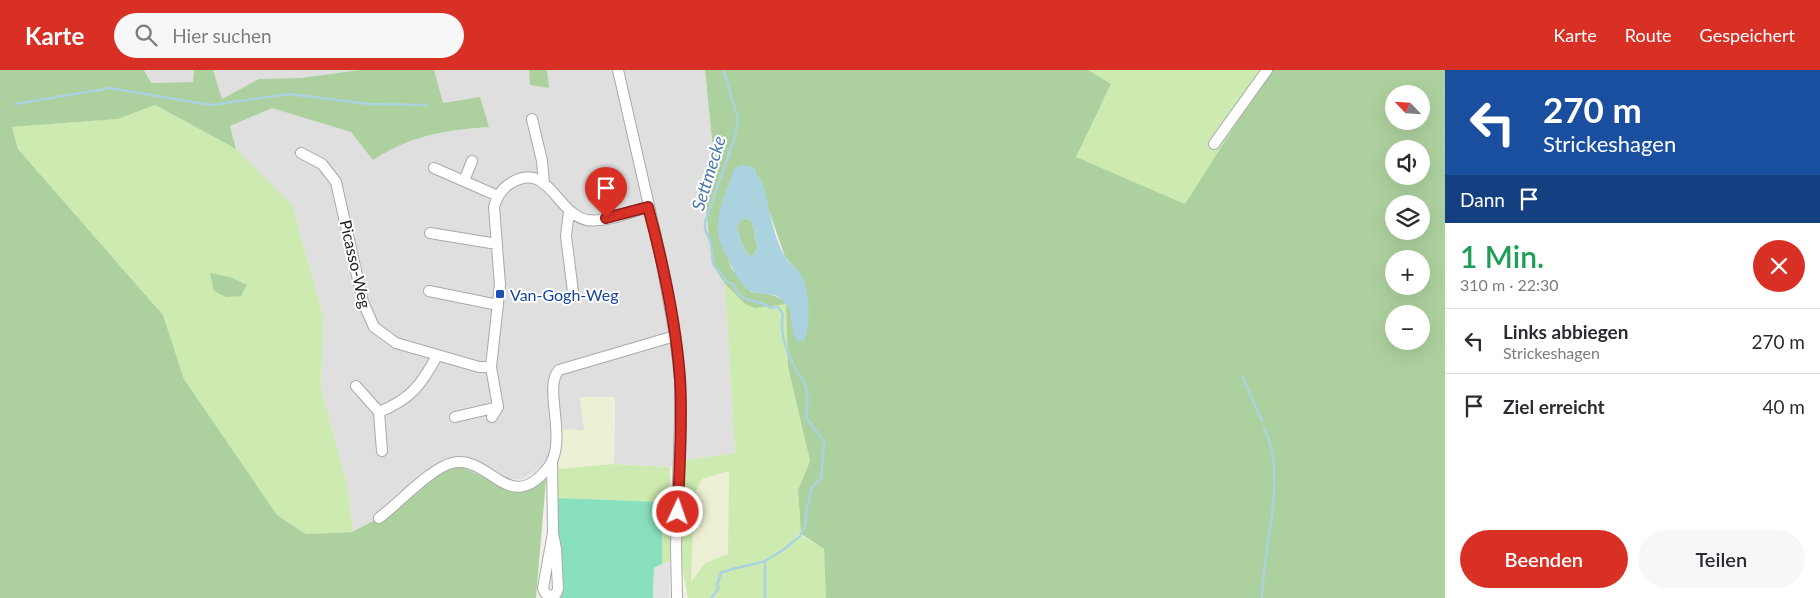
<!DOCTYPE html>
<html lang="de">
<head>
<meta charset="utf-8">
<style>
  :root { --surface:#fff; --page:#f7f7f7; --text:#2b2b33; --muted:#7c7c81; --line:#e1e1e2; --accent:#d93025 }
  body { margin:0; font-family:Lato,sans-serif; background:var(--page); color:var(--text); height:100vh; display:flex; flex-direction:column; font-size:19px; white-space:nowrap }
  * { box-sizing:border-box; margin:0 }
  p { font-size:16px; color:var(--muted) }
  .icon { flex:none; width:28px; height:28px; fill:none; stroke:currentColor; stroke-width:2; stroke-linecap:round; stroke-linejoin:round }
  .map { position:relative; flex:1; overflow:hidden }
  .sheet { display:flex; flex-direction:column; background:var(--surface); width:375px }
  .sheet>* { flex:none }
  .guide { background:#1a4fa0; color:#fff; overflow:hidden }
  .needle { width:32px; rotate:295deg }
  .controls { position:absolute; left:1385px; top:15px; display:grid; gap:10px }
  .controls a { display:grid; place-items:center; width:45px; height:45px; border-radius:50%; background:var(--surface); box-shadow:0 5px 20px #0002; font-size:25px }
  .pin { position:absolute; display:grid; place-items:center; width:42px; height:42px; color:#fff; margin:-51px -21px; border-radius:50% 50% 50% 0; rotate:-45deg; box-shadow:0 0 5px #0007 }
  .pin .icon { rotate:45deg }
  .me { position:absolute; width:55px; margin:-28px; rotate:3deg; stroke-linejoin:round; filter:drop-shadow(0 0 4px #0008) }
  .turn { display:flex; align-items:center; gap:18px; height:105px; padding:0 15px; font-size:22px }
  .turn .icon { width:65px; height:65px; stroke-width:2.5 }
  .turn b { display:block; font-size:35px; line-height:42px }
  .then { display:flex; align-items:center; height:48px; padding:0 15px; background:#0003; gap:10px; font-size:19px }
  .round { display:grid; place-items:center; flex:none; width:52px; height:52px; border-radius:26px; background:var(--page) }
  .overview { display:flex; align-items:center; justify-content:space-between; height:85px; padding:0 15px }
  h1 { font-size:30px; font-weight:600; line-height:38px; color:#1e9e55 }
  .button { display:flex; gap:10px; margin-top:auto; padding:10px 15px }
  .button a { flex:1; height:58px; border-radius:30px; background:var(--accent); color:#fff; font-size:20px; font-weight:600; line-height:58px; text-align:center }
  .button a+a { background:var(--page); color:var(--text) }
  ul { padding:0; list-style:none }
  li { display:flex; align-items:center; gap:15px; height:65px; padding:0 15px; border-top:1px solid var(--line) }
  li div { flex:1 }
  li b { display:block; font-size:19px }
  li em { font-style:normal }
  header { display:flex; align-items:center; gap:30px; box-sizing:border-box; height:70px; padding:0 25px; background:var(--accent); color:#fff }
  header strong { font-size:24px }
  nav { display:flex; gap:28px; margin-inline-start:auto; font-size:18px }
  .search { width:350px; height:45px; background:var(--page); display:flex; align-items:center; gap:12px; box-sizing:border-box; padding:0 18px; border-radius:28px; color:var(--muted); font-size:19px }
  main { display:flex; flex:1; min-height:0 }
  .map>svg:first-child { display:block }
  .residential { fill:#e0dfdf }
  .farmland { fill:#eef0d5 }
  .grass { fill:#cdebb0; fill-rule:evenodd }
  .forest { fill:#add19e; fill-rule:evenodd }
  .pitch { fill:#88e0be }
  .parking { fill:#e2e2e2 }
  .water { fill:#aad3df; fill-rule:evenodd }
  .lines { fill:none; stroke-linecap:round; stroke-linejoin:round }
  .stream { stroke:#aad3df; stroke-width:2.5 }
  .minor-casing { stroke:#a9a9a9; stroke-width:12 }
  .minor { stroke:#fff; stroke-width:10 }
  .route-casing { stroke:#8d1f18; stroke-width:12 }
  .route { stroke:#d93025; stroke-width:9 }
  .transit-dot { fill:#1a4fb4; stroke:#fff; stroke-width:2 }
  .labels { text-anchor:middle; dominant-baseline:central; stroke-width:4; stroke-linejoin:round; paint-order:stroke }
  .street-label { font-size:16px; fill:#222; stroke:#fff }
  .transit-label { font-size:16px; fill:#164399; stroke:#fff; text-anchor:start }
  .water-label { font-size:18px; font-style:italic; fill:#4a7aab; stroke:#fff }
</style>
</head>
<body>
<header>
<strong>Karte</strong>
<div class="search"><svg class="icon" aria-label="search" viewBox="0 0 24 24"><circle cx="10" cy="10" r="6"/><path d="M15 15l6 6"/></svg>Hier suchen</div>
<nav><a>Karte</a><a>Route</a><a>Gespeichert</a></nav>
</header>
<main>
<div class="map">
<svg width="1445" height="528" viewBox="0 0 1445 528">
  <rect width="100%" height="100%" fill="#f2efe9"/>
  <path class="residential" d="M 144,0 L 194,0 L 193,12 L 151,13 Z
    M 213,0 L 705,0 L 715,100 L 705,129 L 712,194 L 725,214 L 735,383 L 684,390 L 676,397 L 614,394 L 615,328 L 580,328 L 585,360 L 552,390 L 523,409 L 488,411 L 457,395 L 379,448 L 353,462 L 347,414 L 321,319 L 323,246 L 292,136 L 236,79 Z"/>
  <path class="farmland" d="M 580,327 L 615,327 L 614,394 L 557,399 L 560,359 L 584,360 Z
    M 729,401 L 728,484 L 705,493 L 690,513 L 694,426 L 702,408 Z"/>
  <path class="grass" d="M 1088,0 L 1264,0 L 1262,12 L 1185,134 L 1075,87 L 1111,15 Z
    M 155,35 L 236,79 L 292,135 L 323,246 L 321,319 L 347,414 L 353,462 L 306,464 L 277,445 L 184,309 L 163,245 L 18,79 L 12,57 L 118,49 Z
    M 725,214 L 745,234 L 786,234 L 788,297 L 810,391 L 798,420 L 801,464 L 796,466 L 797,468 L 802,466 L 824,479 L 826,528 L 688,528 L 678,475 L 684,390 L 735,383 ZM 729,401 L 728,484 L 705,493 L 691,512 L 694,426 L 702,409 Z
    M 614,394 L 670,397 L 670,491 L 654,498 L 662,432 L 557,428 L 557,399 Z"/>
  <path class="forest" d="M 0,0 L 144,0 L 151,13 L 193,12 L 194,0 L 213,0 L 222,29 L 259,9 L 301,8 L 360,0 L 434,0 L 443,33 L 480,27 L 489,57 C 445,60 412,65 373,90 L 351,62 L 272,38 L 230,56 L 236,79 L 155,35 L 118,49 L 12,57 L 18,79 L 163,245 L 184,309 L 277,445 L 306,464 L 352,462 L 379,448 L 436,406 L 457,395 L 512,420 L 546,409 L 536,528 L 0,528 Z
    M 529,0 L 547,0 L 549,18 L 530,15 Z
    M 705,0 L 1088,0 L 1111,14 L 1076,87 L 1185,134 L 1262,12 L 1264,0 L 1445,0 L 1445,528 L 826,528 L 824,479 L 801,464 L 798,420 L 810,391 L 788,297 L 786,234 L 755,238 L 745,234 L 725,214 L 712,194 L 705,129 L 715,100 ZM 1394,24 L 1421,24 L 1421,51 L 1394,51 ZM 1394,79 L 1421,79 L 1421,106 L 1394,106 ZM 754,97 L 785,187 L 801,205 L 806,225 L 792,254 C 793,227 773,224 751,222 L 732,199 L 718,161 ZM 1394,134 L 1421,134 L 1421,161 L 1394,161 ZM 1394,189 L 1421,189 L 1421,216 L 1394,216 ZM 1394,244 L 1421,244 L 1421,271 L 1394,271 Z
    M 743,148 L 751,150 C 755,159 754,168 758,177 L 752,187 C 741,179 740,168 737,155 Z
    M 210,203 L 230,207 L 247,215 L 241,226 L 226,227 L 214,221 Z"/>
  <path class="pitch" d="M 557,428 L 662,432 L 662,494 L 654,498 L 653,528 L 560,528 Z"/>
  <path class="parking" d="M 670,491 L 669,528 L 653,528 L 654,498 Z"/>
  <path class="water" d="M 740,95 L 754,97 C 756,105 762,110 764,118 C 770,140 773,167 785,187 C 789,194 797,198 801,204 C 810,219 811,256 804,271 L 797,271 C 789,260 795,246 787,235 C 775,219 764,227 750,221 C 741,216 736,205 732,197 C 727,186 719,174 718,161 C 716,141 728,118 734,99 ZM 744,148 L 751,150 C 755,159 754,168 758,177 L 752,187 C 741,179 740,168 737,155 Z"/>
  <g class="lines">
    <path class="stream" d="M 723,0 L 738,48 L 734,70 L 705,152 L 705,159 L 711,173 L 713,193 L 726,211 L 734,215 C 740,235 758,228 771,238 L 778,237 L 783,244 C 779,264 787,282 796,300 C 799,305 805,311 806,317 C 809,327 807,338 806,347 L 824,372 L 821,408 L 812,418 L 807,438 L 805,457 L 800,466 L 783,480 L 765,491 L 765,528
      M 15,34 L 110,18 L 211,35 L 289,24 L 369,34 L 426,35
      M 1242,306 L 1262,351
      M 711,528 L 719,518 L 717,515 L 721,503 C 735,497 749,496 765,491
      M 1262,528 C 1263,472 1288,411 1264,357"/>
    <defs>
      <path id="minor" d="M 618,0 L 660,184 L 675,266 L 680,309 L 680,351 L 676,476 L 677,528
        M 532,49 L 542,91 L 544,113
        M 1214,74 L 1267,0
        M 301,83 L 322,94 L 336,112 L 363,232 L 374,257 L 396,273 L 479,297 L 491,297
        M 434,98 L 498,126
        M 464,111 L 472,91
        M 569,142 L 566,166 L 573,222
        M 430,163 L 497,174
        M 429,221 L 498,235
        M 356,316 L 379,342 C 411,329 421,315 437,286
        M 379,342 L 382,381
        M 455,347 L 498,337
        M 492,347 L 498,337 L 491,297 L 500,215 L 494,137 C 497,126 502,118 511,113 C 549,90 556,144 587,150 C 606,153 630,142 648,137
        M 552,391 L 553,463 L 556,479 L 558,519 L 556,524 L 550,526 L 545,523 L 543,518 L 553,463
        M 379,448 C 398,434 431,398 452,393 C 490,384 508,446 547,399 C 570,372 542,318 559,300 L 675,266"/>
    </defs>
    <use href="#minor" class="minor-casing"/>
    <use href="#minor" class="minor"/>
  </g>
  <g class="lines">
    <defs>
      <path id="route" d="M 606,148 L 648,137 C 663,193 676,251 680,309 C 683,353 679,398 678,442"/>
    </defs>
    <use href="#route" class="route-casing"/>
    <use href="#route" class="route"/>
  </g>
  <rect class="transit-dot" x="495" y="219" width="10" height="10" rx="2.5"/>
  <g class="labels">
    <g class="street-label">
      <text transform="translate(356 194) rotate(77)">Picasso-Weg</text>
    </g>
    <g class="transit-label">
      <text x="510" y="224">Van-Gogh-Weg</text>
    </g>
    <g class="water-label">
      <text transform="translate(708 103) rotate(-73)">Settmecke</text>
    </g>
  </g>
</svg>
<div class="controls">
<a><svg class="needle" viewBox="-14 -14 28 28"><path d="M0-13l5 13h-10z" fill="#e53935"/><path d="M0 13l5-13h-10z" fill="#7c7c81"/></svg></a>
<a><svg class="icon" aria-label="sound" viewBox="0 0 24 24"><path d="M4 9h4l5-4v14l-5-4H4zM17 9q2 3 0 6"/></svg></a>
<a><svg class="icon" aria-label="layers" viewBox="0 0 24 24"><path d="M12 4l9 5-9 5-9-5zM3 14l9 5 9-5"/></svg></a>
<a>+</a>
<a>−</a>
</div>
<div class="pin" style="left:606px;top:148px;background:#d93025"><svg class="icon" aria-label="arrive" viewBox="0 0 24 24"><path d="M6 21V4h12l-3 4 3 4H6"/></svg></div>
<svg class="me" style="left:678px;top:442px" viewBox="-20 -20 40 40"><circle r="17" fill="#d93025" stroke="#fff" stroke-width="3"/><path d="M0-11L8 9 0 5-8 9z" fill="#fff"/></svg>
</div>
<section class="sheet">
<div class="guide">
<div class="turn"><svg class="icon" aria-label="left" viewBox="0 0 24 24"><path d="M17 20v-9H6M10 6l-5 5 5 5"/></svg><div><b>270 m</b>Strickeshagen</div></div>
<div class="then">Dann<svg class="icon" aria-label="arrive" viewBox="0 0 24 24"><path d="M6 21V4h12l-3 4 3 4H6"/></svg></div>
</div>
<div class="overview"><div><h1>1 Min.</h1><p>310 m · 22:30</p></div><a class="round" style="background:#d93025;color:#fff"><svg class="icon" aria-label="close" viewBox="0 0 24 24"><path d="M6 6l12 12M18 6L6 18"/></svg></a></div>
<ul>
<li><svg class="icon" aria-label="left" viewBox="0 0 24 24"><path d="M17 20v-9H6M10 6l-5 5 5 5"/></svg><div><b>Links abbiegen</b><p>Strickeshagen</p></div><em>270 m</em></li>
<li><svg class="icon" aria-label="arrive" viewBox="0 0 24 24"><path d="M6 21V4h12l-3 4 3 4H6"/></svg><div><b>Ziel erreicht</b></div><em>40 m</em></li>
</ul>
<div class="button"><a>Beenden</a><a>Teilen</a></div>
</section>
</main>
</body>
</html>
